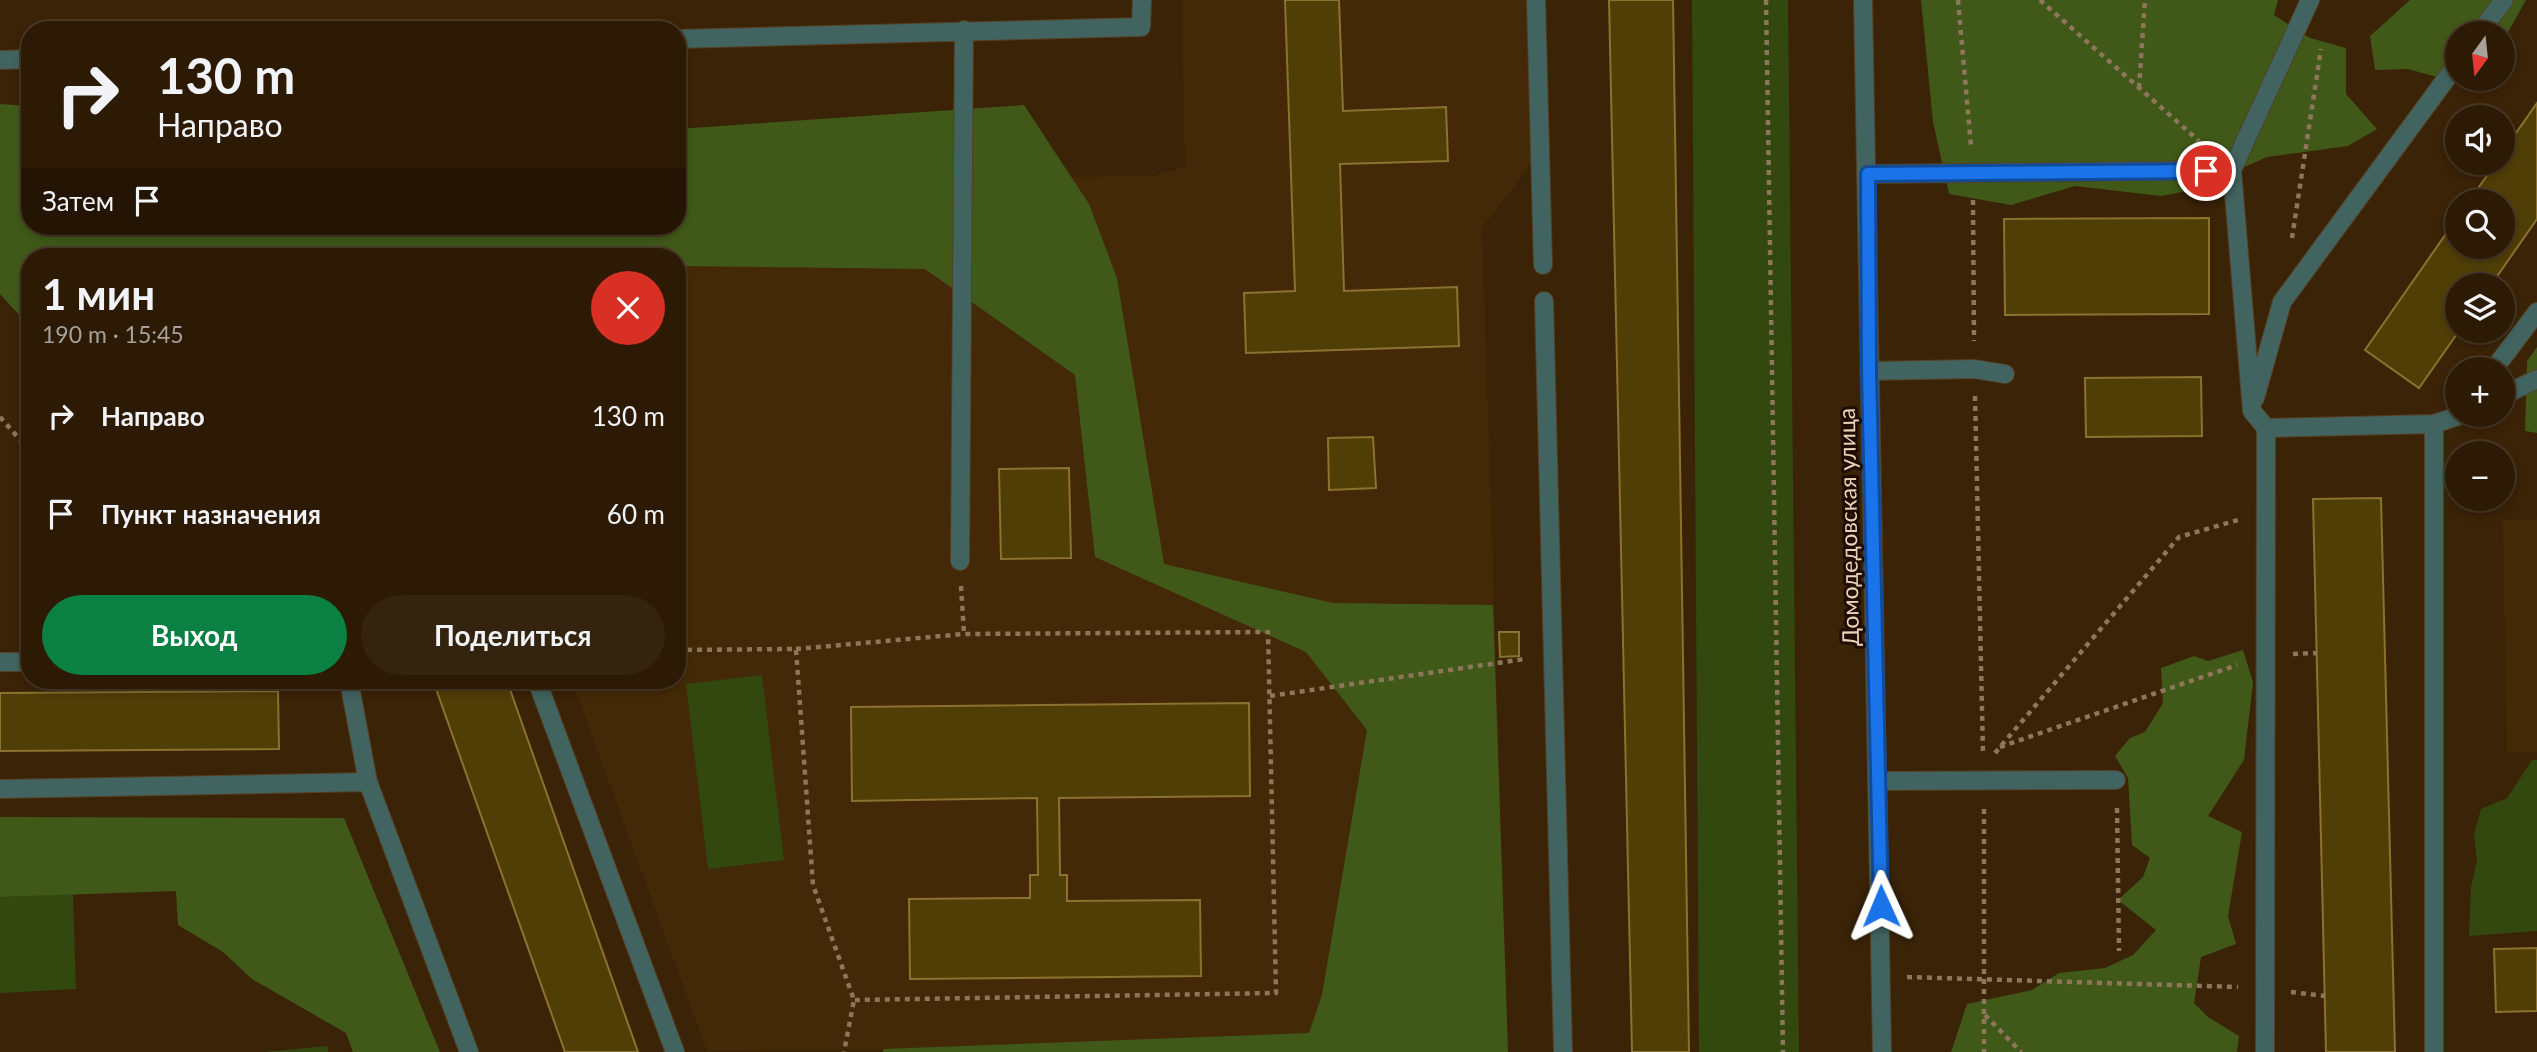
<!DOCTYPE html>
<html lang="ru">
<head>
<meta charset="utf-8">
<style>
  :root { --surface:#2c1a05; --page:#34230f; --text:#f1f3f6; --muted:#a6a19a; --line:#483827; --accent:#0b8043 }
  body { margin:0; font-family:Lato,sans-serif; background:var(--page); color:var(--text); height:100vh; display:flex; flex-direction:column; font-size:26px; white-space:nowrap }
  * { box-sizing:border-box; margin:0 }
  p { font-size:23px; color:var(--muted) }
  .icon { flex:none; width:38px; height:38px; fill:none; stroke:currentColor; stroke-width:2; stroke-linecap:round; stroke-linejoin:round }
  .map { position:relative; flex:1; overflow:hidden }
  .sheet { position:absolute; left:21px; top:248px; width:665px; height:441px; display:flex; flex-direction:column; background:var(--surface); border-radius:28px; box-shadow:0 4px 10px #0003,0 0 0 2px var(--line) }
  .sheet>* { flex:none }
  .guide { position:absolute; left:21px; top:21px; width:665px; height:214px; border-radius:28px; box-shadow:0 4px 10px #0003,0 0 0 2px var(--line); background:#2c1a05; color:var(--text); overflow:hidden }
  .needle { width:46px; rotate:195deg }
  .tools { position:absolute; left:2445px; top:21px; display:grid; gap:14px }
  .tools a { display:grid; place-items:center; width:70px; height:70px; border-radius:50%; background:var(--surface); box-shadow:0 4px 10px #0003,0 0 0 2px var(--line); font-size:35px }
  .pin { position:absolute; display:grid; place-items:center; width:60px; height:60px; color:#fff; margin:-30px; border:4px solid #fff; border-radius:50%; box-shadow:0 2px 7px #0007 }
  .me { position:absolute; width:77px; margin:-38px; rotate:359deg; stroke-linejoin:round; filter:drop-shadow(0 0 5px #0008) }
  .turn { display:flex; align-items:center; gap:24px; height:147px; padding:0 21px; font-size:32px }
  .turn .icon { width:91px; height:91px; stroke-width:2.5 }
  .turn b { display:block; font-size:49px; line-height:60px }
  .then { display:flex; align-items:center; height:66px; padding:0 21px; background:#0003; gap:14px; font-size:26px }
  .round { display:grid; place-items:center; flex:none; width:74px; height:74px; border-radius:37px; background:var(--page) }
  .headline { display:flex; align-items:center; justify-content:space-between; height:119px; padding:0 21px }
  h1 { font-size:42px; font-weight:700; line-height:52px }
  .action { display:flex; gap:14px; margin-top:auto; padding:14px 21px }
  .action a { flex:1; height:80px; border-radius:42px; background:var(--accent); color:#fff; font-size:28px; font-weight:700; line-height:80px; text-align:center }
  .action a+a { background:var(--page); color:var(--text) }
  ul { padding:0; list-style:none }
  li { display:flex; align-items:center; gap:21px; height:98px; padding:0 21px }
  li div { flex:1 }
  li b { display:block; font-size:26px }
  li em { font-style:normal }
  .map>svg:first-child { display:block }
  .built { fill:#432907 }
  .green { fill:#32480e }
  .forest { fill:#405919 }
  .building { fill:#503e07; stroke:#8b722f; stroke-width:2 }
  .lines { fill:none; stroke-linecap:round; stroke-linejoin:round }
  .minor-casing { stroke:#563f23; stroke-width:20 }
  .path { stroke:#8e765b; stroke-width:4.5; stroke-dasharray:5 5; stroke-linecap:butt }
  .minor { stroke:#426461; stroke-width:18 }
  .route-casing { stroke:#114b97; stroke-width:18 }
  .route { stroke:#1a73e8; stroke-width:12 }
  .labels { text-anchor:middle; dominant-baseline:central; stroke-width:6; stroke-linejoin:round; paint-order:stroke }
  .street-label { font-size:23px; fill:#ebd2b8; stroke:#1e0d00 }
</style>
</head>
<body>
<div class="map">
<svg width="2537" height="1052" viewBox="0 0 2537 1052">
  <rect width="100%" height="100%" fill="#3a2307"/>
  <path class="built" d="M 1182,0 L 1526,0 L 1531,164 L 1482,228 L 1508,1044 L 707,1051 L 572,681 L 677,681 L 677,257 L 30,257 L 30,325 L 0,294 L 0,187 L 30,226 L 677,226 L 677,181 L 1153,176 L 1185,167 Z
    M 2537,519 L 2537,752 L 2507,752 L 2503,520 Z"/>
  <path class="green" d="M 1692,0 L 1788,0 L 1799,1052 L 1699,1052 Z
    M 762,675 L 784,860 L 708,869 L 686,684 Z
    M 2532,760 L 2537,760 L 2537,931 L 2469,936 L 2471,887 L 2477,860 L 2474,834 L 2481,809 L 2507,798 Z
    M 73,894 L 76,989 L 0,993 L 0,897 Z
    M 328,1046 L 328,1052 L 264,1052 Z"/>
  <path class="forest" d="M 1921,0 L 2278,0 L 2274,15 L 2310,38 L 2346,48 L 2346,94 L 2377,129 L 2348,146 L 2267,157 L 2192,190 L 2161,196 L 2075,186 L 2011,205 L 1949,194 L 1933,122 Z
    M 2410,0 L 2526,0 L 2503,41 L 2502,33 L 2457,33 L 2457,79 L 2475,79 L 2470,86 L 2408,69 L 2375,70 L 2370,36 Z
    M 0,104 L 30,106 L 30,226 L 677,226 L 677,129 L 1024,105 L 1089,204 L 1117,278 L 1164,564 L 1333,603 L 1493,605 L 1508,1052 L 883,1052 L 883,1049 L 1309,1033 L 1322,995 L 1367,730 L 1306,652 L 1095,557 L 1075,375 L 925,269 L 677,266 L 677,257 L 30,257 L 30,320 L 22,318 L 0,294 Z
    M 2537,347 L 2537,433 L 2525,431 L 2527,361 Z
    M 2243,650 L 2253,682 L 2244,760 L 2208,816 L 2242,832 L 2228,916 L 2236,944 L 2201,957 L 2194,1003 L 2208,1017 L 2239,1036 L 2237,1052 L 1951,1052 L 1967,1004 L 2032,990 L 2059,973 L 2105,968 L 2133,955 L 2156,930 L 2118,900 L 2143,877 L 2150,858 L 2132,845 L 2128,778 L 2115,756 L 2130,738 L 2145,732 L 2163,703 L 2161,668 L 2194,656 L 2208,661 Z
    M 0,817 L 344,818 L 440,1052 L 353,1052 L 346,1033 L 252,979 L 223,952 L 178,925 L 176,891 L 0,897 Z"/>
  <path class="building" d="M 1285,0 L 1339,0 L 1343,111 L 1446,107 L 1448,161 L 1340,164 L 1344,291 L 1457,287 L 1459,346 L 1246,353 L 1244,293 L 1295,291 Z
    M 1609,0 L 1673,0 L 1689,1052 L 1632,1052 Z
    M 2537,103 L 2537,219 L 2491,285 L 2457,285 L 2459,331 L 2419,388 L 2365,350 L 2457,218 L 2457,247 L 2502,247 L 2502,201 L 2469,201 L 2496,163 L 2502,163 L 2502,153 Z
    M 2209,218 L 2209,314 L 2005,315 L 2004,219 Z
    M 2201,377 L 2202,436 L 2086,437 L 2085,378 Z
    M 1373,437 L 1376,488 L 1329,490 L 1328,438 Z
    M 1069,468 L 1071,558 L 1001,559 L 999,469 Z
    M 2381,498 L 2395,1052 L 2326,1052 L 2313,499 Z
    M 1499,632 L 1519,632 L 1519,656 L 1500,657 Z
    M 451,681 L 507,681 L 638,1052 L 565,1052 L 435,686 Z
    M 278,691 L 279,749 L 0,751 L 0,693 Z
    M 1249,703 L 1250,796 L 1059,798 L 1060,875 L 1067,875 L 1067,901 L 1200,900 L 1201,976 L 910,979 L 909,899 L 1030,898 L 1030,875 L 1038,875 L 1037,798 L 852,801 L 851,707 Z
    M 2537,948 L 2537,1011 L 2496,1012 L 2494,949 Z"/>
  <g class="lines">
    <defs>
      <path id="minor" d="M 1536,0 L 1543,265
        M 1863,0 L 1882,1052
        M 2479,33 L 2504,0
        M 677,39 L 1141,27 L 1142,0
        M 0,60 L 30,59
        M 1868,174 L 2232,170
        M 1544,301 L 1563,1052
        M 2494,369 L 2537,312
        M 1869,371 L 1974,369 L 2005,374
        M 2502,396 L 2537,379
        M 2255,398 L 2282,302 L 2457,64
        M 2266,428 L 2434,424 L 2461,415
        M 960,561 L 964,30
        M 0,662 L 30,662
        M 349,681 L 368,782
        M 537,681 L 675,1052
        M 1879,781 L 2116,780
        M 0,789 L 368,782 L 469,1052
        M 2265,1052 L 2266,428 L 2252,411 L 2232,170 L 2310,0
        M 2434,1052 L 2434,424"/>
    </defs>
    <use href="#minor" class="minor-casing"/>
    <path class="path" d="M 1766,0 L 1783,1052
      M 1958,0 L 1971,146
      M 2040,0 L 2199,141
      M 2139,88 L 2145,0
      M 1973,200 L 1974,341
      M 2292,238 L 2321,49
      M 1975,396 L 1983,754
      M 0,417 L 30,451
      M 961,586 L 964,634
      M 796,649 L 964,634 L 1268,632 L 1276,993 L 854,1000
      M 677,650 L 796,649 L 813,885 L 854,1000 L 844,1052
      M 2293,654 L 2317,653
      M 1270,696 L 1525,659
      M 2000,747 L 2237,665
      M 1995,753 L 2179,537 L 2238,520
      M 2117,808 L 2119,951
      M 1984,809 L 1984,1052
      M 1907,977 L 2238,987
      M 2291,992 L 2325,996
      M 1985,1015 L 2021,1052"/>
    <use href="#minor" class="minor"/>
  </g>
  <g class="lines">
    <defs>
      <path id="route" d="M 1881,906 L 1869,371 L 1868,174 L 2206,171"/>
    </defs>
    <use href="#route" class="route-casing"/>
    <use href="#route" class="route"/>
  </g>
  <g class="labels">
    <g class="street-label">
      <text transform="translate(1848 527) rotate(-91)">Домодедовская улица</text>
    </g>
  </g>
</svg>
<div class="tools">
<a><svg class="needle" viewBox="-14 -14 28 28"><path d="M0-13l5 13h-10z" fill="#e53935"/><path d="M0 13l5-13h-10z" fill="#a6a19a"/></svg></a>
<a><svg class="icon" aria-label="sound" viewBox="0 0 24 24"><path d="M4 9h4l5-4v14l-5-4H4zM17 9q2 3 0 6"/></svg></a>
<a><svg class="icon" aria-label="search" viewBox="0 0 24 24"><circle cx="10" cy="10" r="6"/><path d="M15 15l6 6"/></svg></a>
<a><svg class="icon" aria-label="layers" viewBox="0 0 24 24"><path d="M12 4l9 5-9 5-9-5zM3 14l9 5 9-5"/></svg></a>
<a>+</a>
<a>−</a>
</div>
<div class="pin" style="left:2206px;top:171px;background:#d93025"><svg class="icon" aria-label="arrive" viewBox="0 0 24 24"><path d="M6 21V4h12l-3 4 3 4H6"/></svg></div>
<svg class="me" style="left:1881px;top:906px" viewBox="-20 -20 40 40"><path d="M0-17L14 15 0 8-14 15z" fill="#1a73e8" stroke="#fff" stroke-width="4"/></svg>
<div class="guide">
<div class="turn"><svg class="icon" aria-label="right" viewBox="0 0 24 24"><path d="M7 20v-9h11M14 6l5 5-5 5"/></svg><div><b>130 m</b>Направо</div></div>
<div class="then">Затем<svg class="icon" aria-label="arrive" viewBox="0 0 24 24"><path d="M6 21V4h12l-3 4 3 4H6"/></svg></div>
</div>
<section class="sheet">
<div class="headline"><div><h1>1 мин</h1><p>190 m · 15:45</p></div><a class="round" style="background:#d93025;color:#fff"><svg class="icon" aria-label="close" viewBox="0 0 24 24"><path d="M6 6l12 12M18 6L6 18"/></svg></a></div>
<ul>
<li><svg class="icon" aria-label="right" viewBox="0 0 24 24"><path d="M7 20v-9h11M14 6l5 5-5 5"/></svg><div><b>Направо</b></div><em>130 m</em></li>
<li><svg class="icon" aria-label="arrive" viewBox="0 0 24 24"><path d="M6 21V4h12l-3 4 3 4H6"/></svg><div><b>Пункт назначения</b></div><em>60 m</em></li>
</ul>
<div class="action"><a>Выход</a><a>Поделиться</a></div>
</section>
</div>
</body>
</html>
